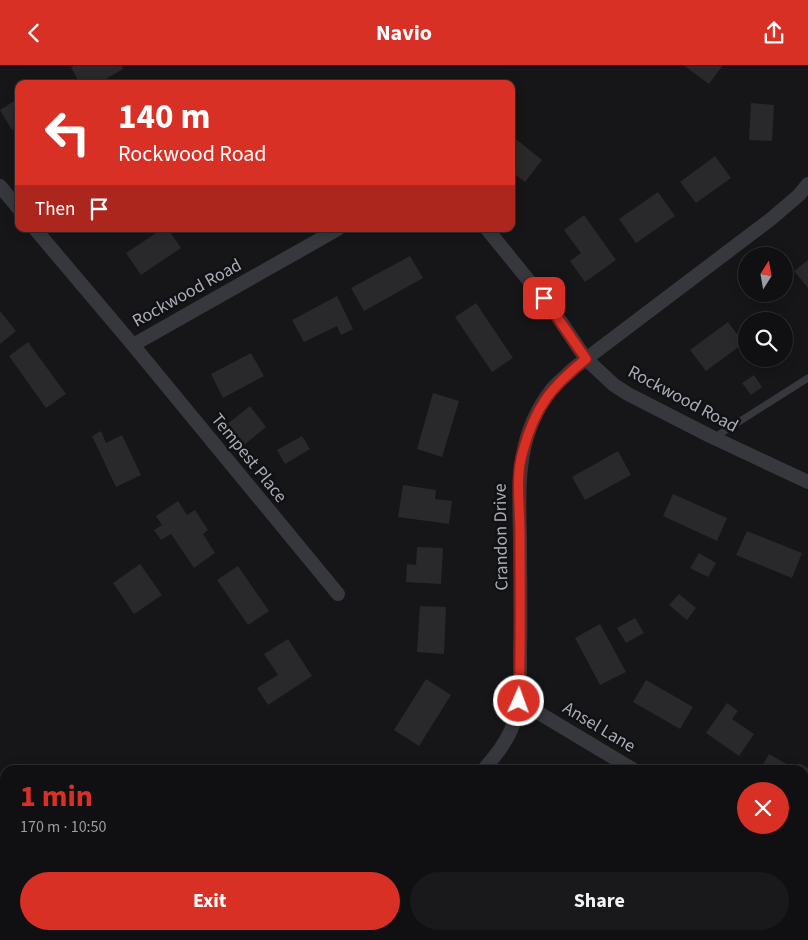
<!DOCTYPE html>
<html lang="en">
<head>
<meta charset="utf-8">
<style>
  :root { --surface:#101012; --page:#19191b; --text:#f1f3f6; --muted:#9c9d9f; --line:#303032; --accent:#d93025 }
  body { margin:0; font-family:"Source Sans 3",sans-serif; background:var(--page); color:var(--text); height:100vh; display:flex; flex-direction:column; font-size:19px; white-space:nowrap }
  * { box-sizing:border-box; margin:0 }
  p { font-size:16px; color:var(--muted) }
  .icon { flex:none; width:28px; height:28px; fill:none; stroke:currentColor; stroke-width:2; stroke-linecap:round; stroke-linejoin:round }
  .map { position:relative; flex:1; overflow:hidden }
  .drawer { position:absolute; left:0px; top:700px; width:809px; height:175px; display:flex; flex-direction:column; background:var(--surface); border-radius:15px 15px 0 0; box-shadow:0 2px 12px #0003,0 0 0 1px var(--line) }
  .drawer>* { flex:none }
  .top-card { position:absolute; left:15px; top:15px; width:500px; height:152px; border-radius:10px; box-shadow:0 2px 12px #0003,0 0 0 1px var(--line); background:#d93025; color:#fff; overflow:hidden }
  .needle { width:32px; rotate:11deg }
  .controls { position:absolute; left:738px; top:182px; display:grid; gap:10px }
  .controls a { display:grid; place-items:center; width:55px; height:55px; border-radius:50%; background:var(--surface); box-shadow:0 2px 12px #0003,0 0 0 1px var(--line); font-size:25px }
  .pin { position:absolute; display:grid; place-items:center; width:42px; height:42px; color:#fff; margin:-21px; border-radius:10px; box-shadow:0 2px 8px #0006 }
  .me { position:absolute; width:55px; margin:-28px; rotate:2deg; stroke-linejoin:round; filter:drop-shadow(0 0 4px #0008) }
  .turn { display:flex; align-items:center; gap:18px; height:105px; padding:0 20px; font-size:22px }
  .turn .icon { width:65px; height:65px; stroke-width:2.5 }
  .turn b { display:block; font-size:35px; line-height:42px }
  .then { display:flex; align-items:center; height:48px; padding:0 20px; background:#0003; gap:10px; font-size:19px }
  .round { display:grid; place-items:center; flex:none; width:52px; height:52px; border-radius:26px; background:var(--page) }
  .summary { display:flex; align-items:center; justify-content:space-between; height:85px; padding:0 20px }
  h1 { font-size:30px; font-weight:700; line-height:38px; color:var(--accent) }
  .button { display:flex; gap:10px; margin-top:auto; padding:10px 20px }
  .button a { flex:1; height:58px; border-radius:30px; background:var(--accent); color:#fff; font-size:20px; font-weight:700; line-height:58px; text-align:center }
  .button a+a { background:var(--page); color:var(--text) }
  header { display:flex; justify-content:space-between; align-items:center; height:65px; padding:0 20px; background:var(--accent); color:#fff; font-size:22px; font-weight:700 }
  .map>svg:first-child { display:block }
  .building { fill:#29292c }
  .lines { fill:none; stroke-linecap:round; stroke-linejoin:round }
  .lane { stroke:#37383d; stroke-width:7 }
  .street { stroke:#37383d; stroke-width:14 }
  .route-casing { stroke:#8d1f18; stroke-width:12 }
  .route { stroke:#d93025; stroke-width:9 }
  .labels { text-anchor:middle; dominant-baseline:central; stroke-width:5; stroke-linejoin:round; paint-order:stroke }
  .street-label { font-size:18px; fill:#a8adb8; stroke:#111113 }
</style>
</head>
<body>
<header><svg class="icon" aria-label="back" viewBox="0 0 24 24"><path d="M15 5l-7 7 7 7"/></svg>Navio<svg class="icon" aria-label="share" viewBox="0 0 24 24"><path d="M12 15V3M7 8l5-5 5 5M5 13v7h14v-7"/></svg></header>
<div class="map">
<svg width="808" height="875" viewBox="0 0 808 875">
  <rect width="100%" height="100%" fill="#161618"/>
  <path class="building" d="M 74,0 L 121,0 L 123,4 L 97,19 L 80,19 L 71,2 Z
    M 683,0 L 723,0 L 709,19 Z
    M 19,33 L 19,61 L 12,65 L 0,45 Z
    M 751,38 L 774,40 L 772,76 L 749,75 Z
    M 516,74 L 542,95 L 525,117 L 511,106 L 511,80 Z
    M 715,91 L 731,113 L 696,138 L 680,117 Z
    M 658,127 L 675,151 L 636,178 L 619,154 Z
    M 584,150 L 616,195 L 585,217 L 570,196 L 581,188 L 564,165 Z
    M 162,164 L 168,164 L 181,183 L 141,210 L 126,188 Z
    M 410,191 L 423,213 L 364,246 L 351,223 Z
    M 808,195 L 808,223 L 794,206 Z
    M 337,231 L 353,264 L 341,270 L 337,261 L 304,277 L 292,255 Z
    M 476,238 L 513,293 L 492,307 L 455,252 Z
    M 0,246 L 16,266 L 0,279 Z
    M 728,257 L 744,278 L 706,306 L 690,285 Z
    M 28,277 L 66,329 L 46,343 L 9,291 Z
    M 251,288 L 264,311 L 223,333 L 211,309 Z
    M 754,310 L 762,322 L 751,330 L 742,318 Z
    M 433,328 L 459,336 L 442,392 L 417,384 Z
    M 250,341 L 266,362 L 238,385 L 221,364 Z
    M 101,366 L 106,378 L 122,370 L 141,410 L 116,422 L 92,371 Z
    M 302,371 L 310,384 L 285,399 L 277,385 Z
    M 618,386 L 631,410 L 585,435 L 572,412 Z
    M 403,420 L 436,425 L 435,434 L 452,436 L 449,459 L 398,452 Z
    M 673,429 L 727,453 L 717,476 L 663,451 Z
    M 178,436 L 187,450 L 195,445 L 208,465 L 203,469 L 215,488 L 194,503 L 171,469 L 161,475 L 154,465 L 162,460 L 156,451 Z
    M 747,466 L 802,488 L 792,513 L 736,490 Z
    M 417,482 L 443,483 L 441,519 L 406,517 L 407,499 L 416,500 Z
    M 699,488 L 716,498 L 708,512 L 690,503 Z
    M 140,499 L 162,530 L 134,549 L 113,518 Z
    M 238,501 L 269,546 L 248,560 L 217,515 Z
    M 679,529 L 696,543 L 687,555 L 669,540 Z
    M 420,541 L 446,542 L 444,589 L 417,587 Z
    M 635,553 L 644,568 L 626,578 L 617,563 Z
    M 600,559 L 626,607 L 600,620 L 575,573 Z
    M 288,574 L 312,611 L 268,640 L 257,623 L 278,610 L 264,589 Z
    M 426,614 L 451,630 L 419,681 L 394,665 Z
    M 646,615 L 693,642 L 680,664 L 633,637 Z
    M 727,638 L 738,646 L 732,654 L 754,669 L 739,691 L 706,668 Z
    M 769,689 L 796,704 L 799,698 L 808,703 L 808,730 L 804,738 L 804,705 L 760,705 Z
    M 3,769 L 5,793 L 0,794 L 0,770 Z
    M 0,810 L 5,810 L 5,832 L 0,833 Z
    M 5,851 L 5,870 L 15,870 L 15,873 L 0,874 L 0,852 Z
    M 197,870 L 222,870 L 219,875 L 194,875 Z
    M 326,870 L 340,870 L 344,875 L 320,875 Z"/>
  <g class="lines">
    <path class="lane" d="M 715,372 L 808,313"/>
    <path class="street" d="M 0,121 L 19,144
      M 35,164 L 133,280 L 338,529
      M 487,164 L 555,248 L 586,294 L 614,320 L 628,329 L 712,372 L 808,417
      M 133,280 L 338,164
      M 519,636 L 634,705
      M 483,705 C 494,693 505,679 511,665 C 522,640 520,612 520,586 C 521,549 520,513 520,476 C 519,420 515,371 552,324 C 558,317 567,310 574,303 L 771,154 L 799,130 L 808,119
      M 804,807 L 808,810
      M 261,875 L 264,870"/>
  </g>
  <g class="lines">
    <defs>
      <path id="route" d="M 519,636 C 521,580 520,525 520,469 C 520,442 515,411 523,386 C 535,342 551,322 586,294 L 544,233"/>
    </defs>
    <use href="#route" class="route-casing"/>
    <use href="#route" class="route"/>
  </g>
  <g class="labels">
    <g class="street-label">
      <text transform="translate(187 228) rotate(-29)">Rockwood Road</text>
      <text transform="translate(683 334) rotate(28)">Rockwood Road</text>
      <text transform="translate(249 393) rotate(51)">Tempest Place</text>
      <text transform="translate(501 472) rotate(-91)">Crandon Drive</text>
      <text transform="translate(599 662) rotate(31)">Ansel Lane</text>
    </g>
  </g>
</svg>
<div class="controls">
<a><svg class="needle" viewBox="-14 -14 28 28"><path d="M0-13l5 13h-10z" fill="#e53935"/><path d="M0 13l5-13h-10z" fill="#9c9d9f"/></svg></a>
<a><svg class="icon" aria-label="search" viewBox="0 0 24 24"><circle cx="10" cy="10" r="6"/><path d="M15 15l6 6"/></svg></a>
</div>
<div class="pin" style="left:544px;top:233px;background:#d93025"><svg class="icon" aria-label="arrive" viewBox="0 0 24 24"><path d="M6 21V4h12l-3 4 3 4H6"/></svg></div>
<svg class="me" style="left:519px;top:636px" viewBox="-20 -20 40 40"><circle r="17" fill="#d93025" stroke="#fff" stroke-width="3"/><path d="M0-11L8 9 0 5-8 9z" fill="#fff"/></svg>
<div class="top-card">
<div class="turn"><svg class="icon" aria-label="left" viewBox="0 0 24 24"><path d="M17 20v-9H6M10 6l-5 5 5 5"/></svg><div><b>140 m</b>Rockwood Road</div></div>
<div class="then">Then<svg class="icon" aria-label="arrive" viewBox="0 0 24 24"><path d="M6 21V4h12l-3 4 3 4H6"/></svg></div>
</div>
<section class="drawer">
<div class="summary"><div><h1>1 min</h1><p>170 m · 10:50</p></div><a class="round" style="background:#d93025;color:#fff"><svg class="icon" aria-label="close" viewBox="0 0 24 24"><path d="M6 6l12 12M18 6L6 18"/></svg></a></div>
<div class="button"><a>Exit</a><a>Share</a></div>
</section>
</div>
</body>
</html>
